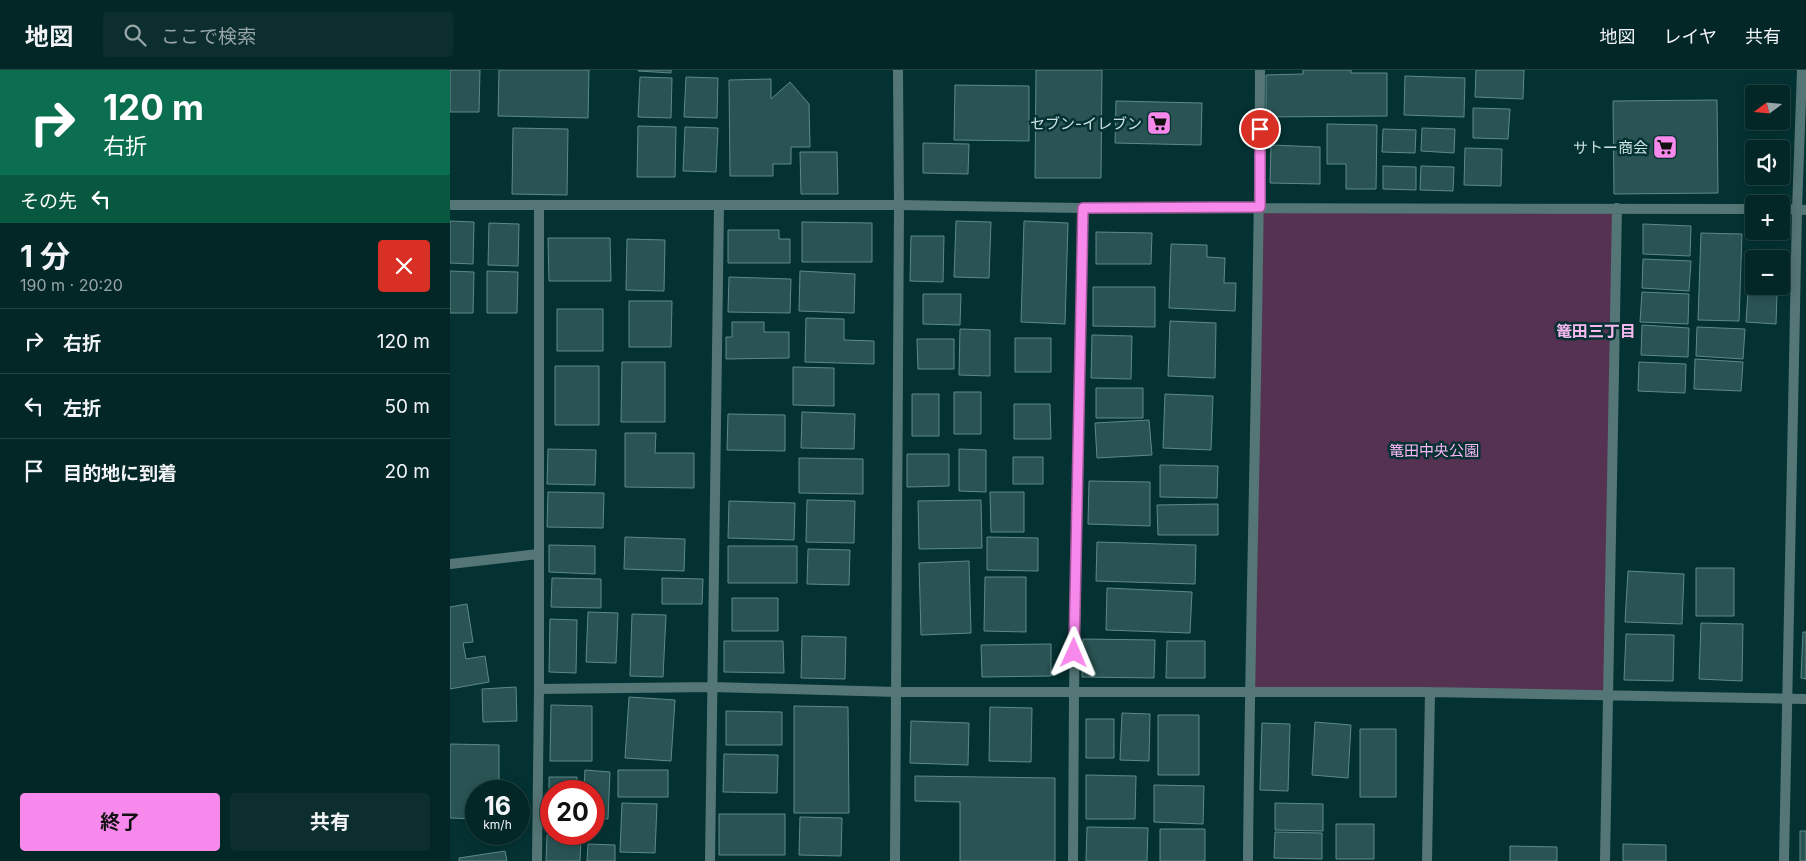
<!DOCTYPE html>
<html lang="ja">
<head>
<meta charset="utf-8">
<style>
  :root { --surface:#032626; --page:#0d2e2e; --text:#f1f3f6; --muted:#97a5a7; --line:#244343; --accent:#f788ec }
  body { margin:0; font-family:Inter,"Noto Sans JP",sans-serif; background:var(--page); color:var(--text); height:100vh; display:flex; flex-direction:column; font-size:19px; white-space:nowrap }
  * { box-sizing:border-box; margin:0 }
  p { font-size:16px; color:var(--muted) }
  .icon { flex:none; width:28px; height:28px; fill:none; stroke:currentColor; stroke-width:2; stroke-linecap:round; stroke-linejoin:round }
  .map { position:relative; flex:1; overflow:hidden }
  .side { display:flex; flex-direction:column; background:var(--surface); width:450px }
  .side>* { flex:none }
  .banner { background:#0b6e4f; color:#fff; overflow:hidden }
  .needle { width:32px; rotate:254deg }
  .tools { position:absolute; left:1295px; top:15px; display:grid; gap:10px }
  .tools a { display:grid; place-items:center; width:45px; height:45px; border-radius:5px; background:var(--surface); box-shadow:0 2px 12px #0003,0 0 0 1px var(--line); font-size:25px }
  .speed { position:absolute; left:15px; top:710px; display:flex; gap:10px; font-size:25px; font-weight:700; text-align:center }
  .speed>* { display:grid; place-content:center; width:65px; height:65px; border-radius:50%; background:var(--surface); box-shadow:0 2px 12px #0003,0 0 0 1px var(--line); line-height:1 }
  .speed small { font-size:12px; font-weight:400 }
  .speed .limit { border:8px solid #d22; background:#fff; color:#111 }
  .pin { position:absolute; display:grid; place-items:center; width:42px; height:42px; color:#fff; margin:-21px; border:2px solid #fff; border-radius:50%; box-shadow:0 1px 5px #0007 }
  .me { position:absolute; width:55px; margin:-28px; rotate:1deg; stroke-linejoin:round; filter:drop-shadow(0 0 4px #0008) }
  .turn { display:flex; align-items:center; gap:18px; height:105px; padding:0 20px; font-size:22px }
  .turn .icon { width:65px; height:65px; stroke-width:2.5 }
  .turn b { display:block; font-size:35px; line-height:42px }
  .then { display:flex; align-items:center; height:48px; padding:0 20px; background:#0003; gap:10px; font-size:19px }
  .round { display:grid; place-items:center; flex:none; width:52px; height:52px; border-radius:5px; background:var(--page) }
  .head { display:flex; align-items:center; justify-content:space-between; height:85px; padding:0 20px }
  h1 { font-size:30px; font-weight:700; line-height:38px }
  .action { display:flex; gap:10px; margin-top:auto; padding:10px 20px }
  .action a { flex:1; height:58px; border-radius:5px; background:var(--accent); color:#111; font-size:20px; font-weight:700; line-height:58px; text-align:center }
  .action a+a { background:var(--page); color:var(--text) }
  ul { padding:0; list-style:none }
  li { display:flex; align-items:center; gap:15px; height:65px; padding:0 20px; border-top:1px solid var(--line) }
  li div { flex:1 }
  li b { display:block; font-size:19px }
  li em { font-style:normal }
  header { display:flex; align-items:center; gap:30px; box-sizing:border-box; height:70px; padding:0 25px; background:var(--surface); border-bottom:1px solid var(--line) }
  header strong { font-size:24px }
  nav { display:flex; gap:28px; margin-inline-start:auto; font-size:18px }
  .search { width:350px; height:45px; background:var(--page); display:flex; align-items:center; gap:12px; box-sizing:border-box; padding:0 18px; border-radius:5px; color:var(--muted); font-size:19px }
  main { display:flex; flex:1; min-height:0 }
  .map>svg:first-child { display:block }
  .green { fill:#553152 }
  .building { fill:#2a5454; stroke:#5e8989 }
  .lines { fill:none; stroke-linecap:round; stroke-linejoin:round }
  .lane { stroke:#557676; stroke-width:10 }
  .street { stroke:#557676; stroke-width:10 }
  .route-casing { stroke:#a15899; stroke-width:12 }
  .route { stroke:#f788ec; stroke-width:9 }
  .labels { text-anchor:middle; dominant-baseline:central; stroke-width:5; stroke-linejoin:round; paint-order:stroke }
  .poi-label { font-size:15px; fill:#cbe1e0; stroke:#043232; text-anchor:end }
  .park-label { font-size:15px; fill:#feb6f5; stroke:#043232 }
  .neighbourhood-label { font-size:16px; font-weight:bold; fill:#f7b9ef; stroke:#043232 }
</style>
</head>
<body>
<header>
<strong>地図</strong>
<div class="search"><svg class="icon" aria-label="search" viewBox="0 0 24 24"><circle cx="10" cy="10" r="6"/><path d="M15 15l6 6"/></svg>ここで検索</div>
<nav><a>地図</a><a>レイヤ</a><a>共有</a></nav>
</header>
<main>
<section class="side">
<div class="banner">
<div class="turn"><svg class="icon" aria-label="right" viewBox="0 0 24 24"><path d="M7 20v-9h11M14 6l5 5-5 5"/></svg><div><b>120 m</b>右折</div></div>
<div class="then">その先<svg class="icon" aria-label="left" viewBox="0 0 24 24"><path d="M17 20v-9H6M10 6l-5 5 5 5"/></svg></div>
</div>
<div class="head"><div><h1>1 分</h1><p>190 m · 20:20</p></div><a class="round" style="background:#d93025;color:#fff"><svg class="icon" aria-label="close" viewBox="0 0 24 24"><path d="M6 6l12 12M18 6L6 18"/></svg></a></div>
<ul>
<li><svg class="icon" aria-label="right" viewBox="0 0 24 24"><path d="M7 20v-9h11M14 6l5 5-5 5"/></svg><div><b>右折</b></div><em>120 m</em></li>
<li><svg class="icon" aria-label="left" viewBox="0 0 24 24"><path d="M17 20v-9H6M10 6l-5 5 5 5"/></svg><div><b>左折</b></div><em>50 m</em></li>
<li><svg class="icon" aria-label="arrive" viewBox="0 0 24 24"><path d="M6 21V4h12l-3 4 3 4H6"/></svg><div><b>目的地に到着</b></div><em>20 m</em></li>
</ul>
<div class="action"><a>終了</a><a>共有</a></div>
</section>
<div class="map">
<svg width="1356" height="791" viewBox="0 0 1356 791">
  <rect width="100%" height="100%" fill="#043232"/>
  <path class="green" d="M 809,137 L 1167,138 L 1158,625 L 799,622 Z"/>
  <path class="building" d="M 0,0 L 30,0 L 29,42 L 0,42 Z
    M 49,0 L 139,0 L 138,48 L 48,46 Z
    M 189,0 L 221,0 L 221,3 L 188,1 Z
    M 586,0 L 652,0 L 651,108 L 585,108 Z
    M 853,0 L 901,0 L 901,3 L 937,3 L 937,46 L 816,47 L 816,5 L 853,4 Z
    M 1026,0 L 1074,0 L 1073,29 L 1025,27 Z
    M 955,6 L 1015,8 L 1014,47 L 954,45 Z
    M 190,7 L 222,8 L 221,48 L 188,47 Z
    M 236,7 L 268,8 L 267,48 L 234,47 Z
    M 321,9 L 321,29 L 340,12 L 359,34 L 360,77 L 341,77 L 341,94 L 323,94 L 323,106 L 280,106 L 279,10 Z
    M 505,15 L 579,16 L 579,71 L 504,70 Z
    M 1267,30 L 1268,123 L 1164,124 L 1163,31 Z
    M 666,31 L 752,33 L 751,75 L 665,73 Z
    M 1023,38 L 1060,39 L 1058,69 L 1023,68 Z
    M 877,54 L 927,55 L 926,119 L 896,119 L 896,94 L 877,94 Z
    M 188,56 L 226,57 L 225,107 L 187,107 Z
    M 235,57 L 268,58 L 266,102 L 233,101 Z
    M 63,58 L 118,59 L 117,125 L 62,124 Z
    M 972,58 L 1005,59 L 1004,83 L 971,81 Z
    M 933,59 L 966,60 L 965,83 L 932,82 Z
    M 473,73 L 519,74 L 518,104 L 473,103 Z
    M 821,75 L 870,77 L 870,114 L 820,113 Z
    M 1015,78 L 1052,79 L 1051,116 L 1014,115 Z
    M 350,82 L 387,82 L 388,124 L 351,124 Z
    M 933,96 L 966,97 L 966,120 L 933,119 Z
    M 971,96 L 1004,97 L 1003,121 L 970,120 Z
    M 0,151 L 24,152 L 23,194 L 0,193 Z
    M 506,151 L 541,152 L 539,208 L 504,207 Z
    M 574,151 L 618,153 L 615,254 L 571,252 Z
    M 352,152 L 422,153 L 422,192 L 352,192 Z
    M 39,153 L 69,154 L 68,196 L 38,195 Z
    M 1193,154 L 1241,156 L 1240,186 L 1193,184 Z
    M 278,160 L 329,160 L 329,169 L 340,169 L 340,193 L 278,193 Z
    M 646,162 L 702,163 L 701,194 L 646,194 Z
    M 1251,163 L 1292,164 L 1289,251 L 1248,250 Z
    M 461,166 L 494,166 L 493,212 L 460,211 Z
    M 98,168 L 160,168 L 161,211 L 99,211 Z
    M 177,169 L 215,170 L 214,221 L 176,220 Z
    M 721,174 L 757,175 L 757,187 L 775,188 L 774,213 L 786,213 L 785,241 L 719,238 Z
    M 1193,189 L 1241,191 L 1239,221 L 1192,218 Z
    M 0,201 L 24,202 L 23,243 L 0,243 Z
    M 37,201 L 68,202 L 67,243 L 37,243 Z
    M 350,201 L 405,204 L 404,243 L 349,241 Z
    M 279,207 L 341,209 L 340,243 L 278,242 Z
    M 643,217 L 705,217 L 705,257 L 643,256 Z
    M 1192,222 L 1239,224 L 1238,254 L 1190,252 Z
    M 1298,222 L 1327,224 L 1326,254 L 1296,252 Z
    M 473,224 L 511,224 L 510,255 L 473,254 Z
    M 179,231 L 222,231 L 221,277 L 179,277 Z
    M 107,239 L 153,239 L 153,281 L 107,281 Z
    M 356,248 L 394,249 L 394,270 L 424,271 L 424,294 L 355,292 Z
    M 720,251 L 766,253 L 765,308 L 718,306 Z
    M 282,252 L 314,252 L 314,262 L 339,262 L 339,288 L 276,289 L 276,267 L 282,267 Z
    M 1192,255 L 1239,258 L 1238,287 L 1191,285 Z
    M 1247,257 L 1295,259 L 1293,289 L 1246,286 Z
    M 510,259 L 540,260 L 540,306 L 509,305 Z
    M 642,265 L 682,266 L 681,309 L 641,308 Z
    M 565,268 L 601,268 L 601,302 L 565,302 Z
    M 467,269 L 504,269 L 504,299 L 468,299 Z
    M 1245,289 L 1293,292 L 1291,321 L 1244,319 Z
    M 172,292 L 215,292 L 215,352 L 171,352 Z
    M 1189,292 L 1236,294 L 1235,323 L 1188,321 Z
    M 105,296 L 149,296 L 149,355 L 105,355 Z
    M 343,297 L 384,298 L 384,336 L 343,335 Z
    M 646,318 L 693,318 L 693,348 L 646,348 Z
    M 504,322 L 531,322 L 531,364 L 504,364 Z
    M 462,324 L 489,324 L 489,366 L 462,366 Z
    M 715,324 L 763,326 L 761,380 L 713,378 Z
    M 564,334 L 600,334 L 601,369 L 564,369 Z
    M 352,342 L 405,344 L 404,379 L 351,378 Z
    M 278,344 L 335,345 L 335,381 L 277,380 Z
    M 699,350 L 702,385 L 647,388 L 645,353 Z
    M 175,363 L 206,363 L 205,383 L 244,383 L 244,418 L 175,417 Z
    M 98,379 L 146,380 L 145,415 L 97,414 Z
    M 509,379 L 536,380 L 536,422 L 509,421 Z
    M 457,384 L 499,384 L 499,416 L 457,417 Z
    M 563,387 L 593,387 L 593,414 L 563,414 Z
    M 349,388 L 413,389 L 413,424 L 349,423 Z
    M 710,395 L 768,396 L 767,428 L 710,427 Z
    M 639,411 L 700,412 L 700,456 L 638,454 Z
    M 98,422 L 154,423 L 153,458 L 97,457 Z
    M 540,422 L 574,422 L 574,462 L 541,462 Z
    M 357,430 L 405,431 L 404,473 L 356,472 Z
    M 531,430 L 532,478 L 469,479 L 468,431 Z
    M 279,431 L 345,433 L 344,470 L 278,468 Z
    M 768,434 L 768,465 L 708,465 L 707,435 Z
    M 175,467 L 235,469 L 234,501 L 174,499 Z
    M 537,467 L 588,468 L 588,501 L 537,500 Z
    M 647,472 L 746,475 L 745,514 L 646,511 Z
    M 99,475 L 145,476 L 145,504 L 99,502 Z
    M 278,476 L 347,476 L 347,513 L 278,513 Z
    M 358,479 L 400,480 L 399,515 L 357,514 Z
    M 519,491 L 521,563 L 471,565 L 469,493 Z
    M 1246,498 L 1284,498 L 1284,546 L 1246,546 Z
    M 1178,501 L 1234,504 L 1232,554 L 1175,552 Z
    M 535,507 L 576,507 L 576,562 L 534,561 Z
    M 102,508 L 151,509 L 151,538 L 101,537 Z
    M 212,508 L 253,509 L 252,534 L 212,534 Z
    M 657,518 L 742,522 L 740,563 L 656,560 Z
    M 282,528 L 328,528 L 328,561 L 282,561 Z
    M 17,534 L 23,572 L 13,573 L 16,589 L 35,586 L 39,612 L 0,619 L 0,537 Z
    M 138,542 L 168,543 L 166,593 L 136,592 Z
    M 182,544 L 216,545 L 213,607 L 180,606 Z
    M 100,549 L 127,550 L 126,603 L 99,602 Z
    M 1251,553 L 1293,554 L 1292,611 L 1249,609 Z
    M 1353,562 L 1356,562 L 1356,609 L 1351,608 Z
    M 1176,564 L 1224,565 L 1223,611 L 1174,610 Z
    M 352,566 L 396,567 L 395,609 L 351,608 Z
    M 633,569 L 705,570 L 704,608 L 632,607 Z
    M 274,571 L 333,571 L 334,603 L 274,602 Z
    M 717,571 L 755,571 L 755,608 L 716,608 Z
    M 601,574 L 601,606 L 532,607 L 531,575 Z
    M 66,617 L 67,651 L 33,652 L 32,619 Z
    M 179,627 L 225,630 L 221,691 L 175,688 Z
    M 101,635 L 142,636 L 142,691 L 100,691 Z
    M 344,636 L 398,637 L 399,743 L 344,743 Z
    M 540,637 L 582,638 L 581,692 L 539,691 Z
    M 276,641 L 332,642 L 332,675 L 276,675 Z
    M 672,643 L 700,644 L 699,691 L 670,690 Z
    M 708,645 L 749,645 L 749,705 L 708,705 Z
    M 636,649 L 664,649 L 664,688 L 636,688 Z
    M 461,651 L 519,653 L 518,695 L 460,693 Z
    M 865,652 L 901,655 L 898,708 L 862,705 Z
    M 812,653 L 840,654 L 838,721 L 810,720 Z
    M 910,659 L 946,659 L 946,727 L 910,727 Z
    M 0,674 L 49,675 L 49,721 L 26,721 L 26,749 L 0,748 Z
    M 274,684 L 328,685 L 327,723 L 273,722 Z
    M 135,700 L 160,702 L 158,749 L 144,748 L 144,721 L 134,721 Z
    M 168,700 L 218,700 L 218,727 L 168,727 Z
    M 636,705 L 686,706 L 685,749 L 636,749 Z
    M 465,706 L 605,708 L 605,791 L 510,791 L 510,732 L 465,731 Z
    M 99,707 L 127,707 L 127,721 L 101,721 L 101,750 L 99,750 Z
    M 704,715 L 754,716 L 753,754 L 704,752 Z
    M 172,733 L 207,734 L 205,783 L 170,782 Z
    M 825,733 L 873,734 L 873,761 L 825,760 Z
    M 269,744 L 335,744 L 335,785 L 269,785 Z
    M 350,747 L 392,748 L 391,786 L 349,785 Z
    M 886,754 L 924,754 L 924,789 L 886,789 Z
    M 637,757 L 698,758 L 697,791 L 636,791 Z
    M 710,759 L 755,759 L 755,791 L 710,791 Z
    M 1350,761 L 1356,761 L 1356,791 L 1350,791 Z
    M 825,762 L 872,763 L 872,789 L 824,788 Z
    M 97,765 L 131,767 L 130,791 L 96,791 Z
    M 138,774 L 165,775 L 165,791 L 137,791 Z
    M 1173,774 L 1216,775 L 1216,791 L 1173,791 Z
    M 1060,776 L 1107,777 L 1107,791 L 1060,791 Z
    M 55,781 L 57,791 L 9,791 L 9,788 Z"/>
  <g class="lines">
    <path class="lane" d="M 0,135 L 449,135 L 633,138 L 1304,139
      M 1331,139 L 1356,140
      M 0,494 L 88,484
      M 89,619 L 263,617 L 447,622 L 980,622 L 1356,629
      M 87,791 L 89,619 L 89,136
      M 260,791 L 269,135
      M 623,791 L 624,622 L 633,138
      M 798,791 C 800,527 809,264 810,0
      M 977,791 L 980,622
      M 1155,791 L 1167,138"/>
    <path class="street" d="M 445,791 L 449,135 L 448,0
      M 1334,791 L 1347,140 L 1352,0"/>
  </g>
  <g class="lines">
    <defs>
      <path id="route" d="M 624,583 L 633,138 L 810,137 L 810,59"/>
    </defs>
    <use href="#route" class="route-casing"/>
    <use href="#route" class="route"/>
  </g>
  <defs>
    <symbol id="supermarket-square" viewBox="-11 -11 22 22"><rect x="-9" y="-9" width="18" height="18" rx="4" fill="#f788ec" stroke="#043232"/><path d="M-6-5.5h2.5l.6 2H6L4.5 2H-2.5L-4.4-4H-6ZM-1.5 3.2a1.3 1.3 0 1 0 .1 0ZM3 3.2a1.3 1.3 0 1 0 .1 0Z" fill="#111"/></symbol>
  </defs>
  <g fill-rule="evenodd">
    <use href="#supermarket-square" x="695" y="39" width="28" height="28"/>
    <use href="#supermarket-square" x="1201" y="63" width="28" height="28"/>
  </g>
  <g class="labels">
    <g class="poi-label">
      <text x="692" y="53">セブン-イレブン</text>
      <text x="1198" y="77">サトー商会</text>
    </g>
    <g class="park-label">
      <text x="984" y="380">篭田中央公園</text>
    </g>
    <g class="neighbourhood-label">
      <text x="1146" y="261">篭田三丁目</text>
    </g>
  </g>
</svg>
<div class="tools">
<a><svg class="needle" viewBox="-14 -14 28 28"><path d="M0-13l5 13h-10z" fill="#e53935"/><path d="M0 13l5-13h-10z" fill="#97a5a7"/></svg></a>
<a><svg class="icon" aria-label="sound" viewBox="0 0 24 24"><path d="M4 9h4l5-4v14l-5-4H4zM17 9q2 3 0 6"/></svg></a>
<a>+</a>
<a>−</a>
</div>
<div class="speed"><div>16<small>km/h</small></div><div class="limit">20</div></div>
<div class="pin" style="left:810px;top:59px;background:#d93025"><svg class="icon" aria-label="arrive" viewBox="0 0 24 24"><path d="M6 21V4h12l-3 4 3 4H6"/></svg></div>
<svg class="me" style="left:624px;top:583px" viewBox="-20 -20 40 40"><path d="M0-17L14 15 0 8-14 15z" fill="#f788ec" stroke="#fff" stroke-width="4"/></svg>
</div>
</main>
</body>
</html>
